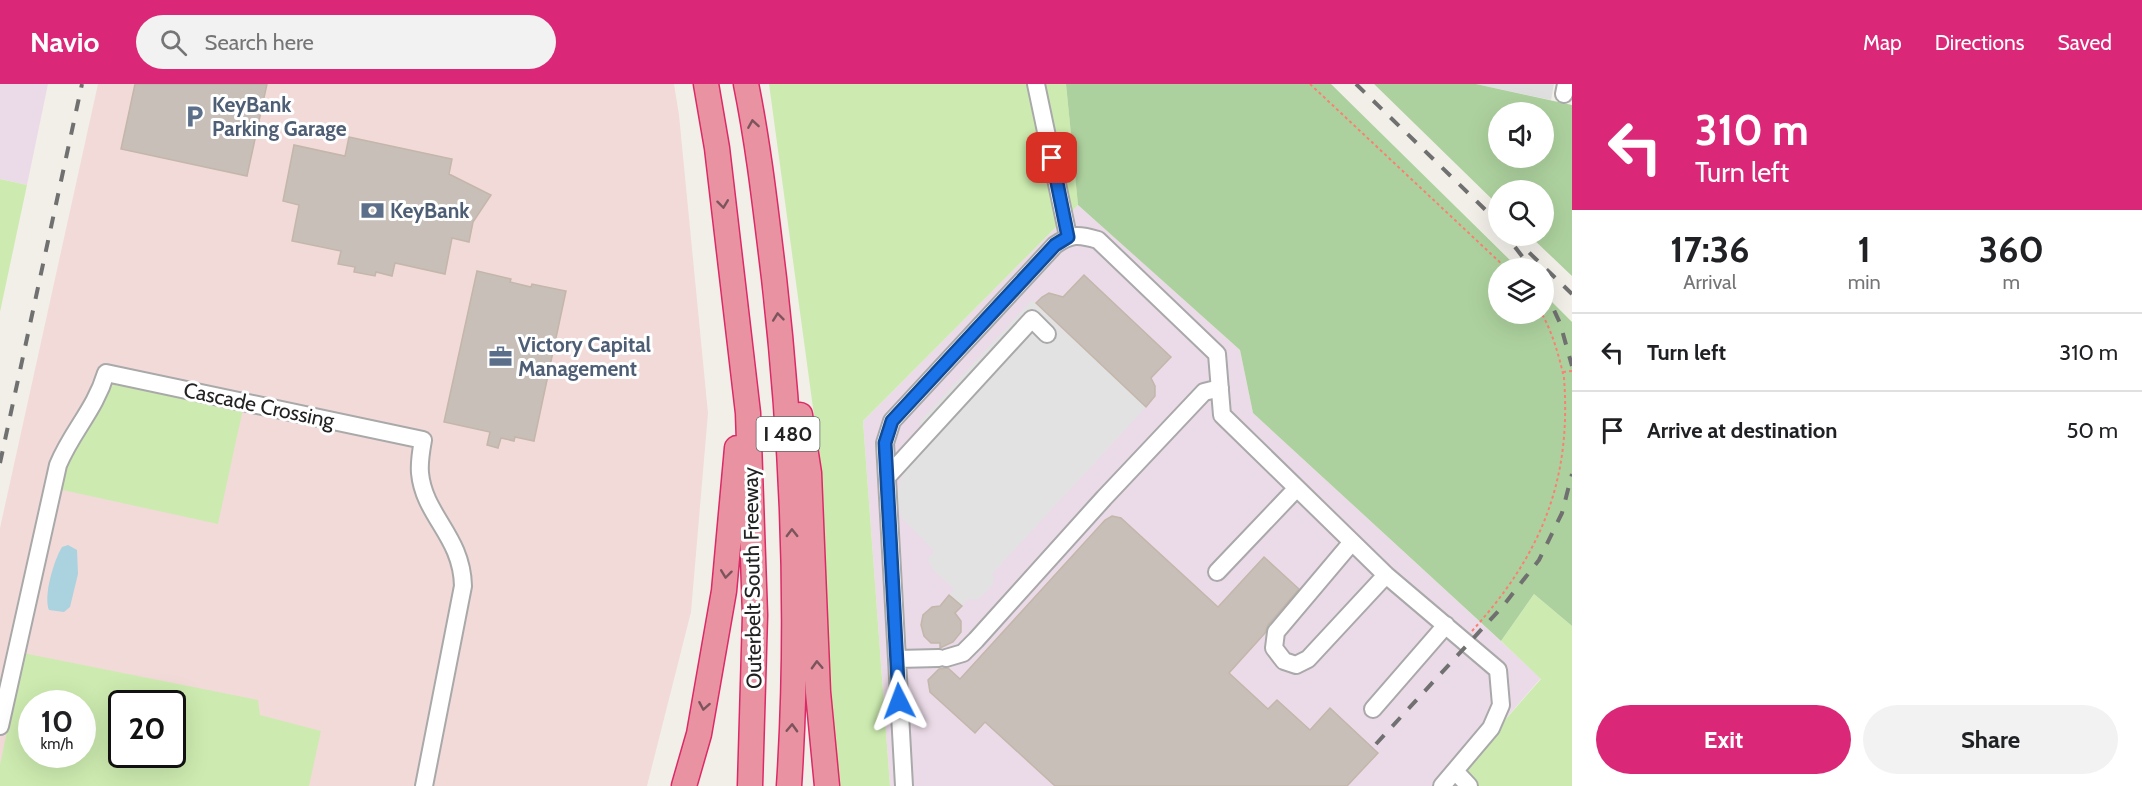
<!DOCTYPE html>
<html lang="en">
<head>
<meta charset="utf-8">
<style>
  :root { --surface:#fff; --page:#f2f2f2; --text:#202124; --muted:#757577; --line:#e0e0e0; --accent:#db2777 }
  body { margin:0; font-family:Cabin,sans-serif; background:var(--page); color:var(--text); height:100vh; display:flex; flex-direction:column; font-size:22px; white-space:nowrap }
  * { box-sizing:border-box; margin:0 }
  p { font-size:20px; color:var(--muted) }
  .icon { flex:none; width:33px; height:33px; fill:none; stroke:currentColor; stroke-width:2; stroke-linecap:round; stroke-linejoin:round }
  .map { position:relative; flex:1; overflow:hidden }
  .side { display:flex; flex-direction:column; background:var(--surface); width:570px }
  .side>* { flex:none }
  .hud { background:#db2777; color:#fff; overflow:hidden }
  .controls { position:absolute; left:1488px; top:18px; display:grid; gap:12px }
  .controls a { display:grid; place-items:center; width:66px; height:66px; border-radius:50%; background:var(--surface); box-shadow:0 6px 24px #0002; font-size:30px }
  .speed { position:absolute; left:18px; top:606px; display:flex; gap:12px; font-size:30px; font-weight:700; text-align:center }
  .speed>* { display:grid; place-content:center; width:78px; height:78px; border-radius:50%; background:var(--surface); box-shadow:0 6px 24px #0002; line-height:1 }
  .speed small { font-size:15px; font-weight:400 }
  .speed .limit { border:3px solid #111; border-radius:9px; background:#fff; color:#111 }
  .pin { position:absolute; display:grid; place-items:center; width:51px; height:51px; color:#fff; margin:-26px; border-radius:12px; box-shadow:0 3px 9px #0006 }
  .me { position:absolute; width:66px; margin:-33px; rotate:357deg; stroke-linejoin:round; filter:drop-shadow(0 0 4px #0008) }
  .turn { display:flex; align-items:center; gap:21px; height:126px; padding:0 24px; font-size:27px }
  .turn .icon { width:78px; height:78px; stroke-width:2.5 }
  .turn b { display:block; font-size:42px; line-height:51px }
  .eta { display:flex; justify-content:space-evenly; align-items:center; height:102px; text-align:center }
  .eta b { font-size:36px; font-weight:800; line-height:42px }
  .cta { display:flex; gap:12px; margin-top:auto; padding:12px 24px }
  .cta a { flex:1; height:69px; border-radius:36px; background:var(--accent); color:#fff; font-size:24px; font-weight:800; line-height:69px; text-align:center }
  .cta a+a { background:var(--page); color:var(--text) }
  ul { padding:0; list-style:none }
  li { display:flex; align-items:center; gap:18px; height:78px; padding:0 24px; border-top:2px solid var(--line) }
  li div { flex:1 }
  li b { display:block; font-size:22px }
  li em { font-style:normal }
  header { display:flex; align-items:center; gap:36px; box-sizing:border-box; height:84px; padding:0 30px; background:var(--accent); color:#fff }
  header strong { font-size:28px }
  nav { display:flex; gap:33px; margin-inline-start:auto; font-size:21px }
  .search { width:420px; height:54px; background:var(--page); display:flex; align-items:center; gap:15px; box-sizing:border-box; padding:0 21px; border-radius:33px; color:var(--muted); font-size:22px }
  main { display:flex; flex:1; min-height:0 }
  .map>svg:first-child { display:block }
  .residential { fill:#e0dfdf }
  .commercial { fill:#f2dad9; fill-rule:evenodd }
  .industrial { fill:#ebdbe8 }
  .grass { fill:#cdebb0; fill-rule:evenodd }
  .forest { fill:#add19e; fill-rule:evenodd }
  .parking { fill:#e2e2e2 }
  .water { fill:#aad3df }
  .building { fill:#c7bfb8; stroke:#c4b6ab; stroke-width:1.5 }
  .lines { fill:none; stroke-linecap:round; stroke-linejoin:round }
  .minor-casing { stroke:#a9a9a9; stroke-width:20 }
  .highway-casing { stroke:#dc2a67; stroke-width:27 }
  .path { stroke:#fa8072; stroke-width:2; stroke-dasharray:3 3; stroke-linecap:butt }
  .minor { stroke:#fff; stroke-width:16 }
  .highway { stroke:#e892a2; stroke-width:24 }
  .rail { stroke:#707070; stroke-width:4; stroke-dasharray:12 12; stroke-linecap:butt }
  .oneway { stroke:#7b545c }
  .route-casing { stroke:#114b97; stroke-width:15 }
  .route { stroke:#1a73e8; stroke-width:10 }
  .labels { text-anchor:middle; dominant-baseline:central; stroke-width:6; stroke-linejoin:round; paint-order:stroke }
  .shield { fill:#fff; stroke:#646464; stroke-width:1.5 }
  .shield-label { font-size:20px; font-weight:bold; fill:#222 }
  .service-label { font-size:21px; font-weight:bold; fill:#4e5e75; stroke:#fff; text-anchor:start }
  .street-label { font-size:21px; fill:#222; stroke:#fff }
</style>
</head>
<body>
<header>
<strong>Navio</strong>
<div class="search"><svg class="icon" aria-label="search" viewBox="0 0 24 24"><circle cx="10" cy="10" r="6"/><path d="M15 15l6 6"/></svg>Search here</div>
<nav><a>Map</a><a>Directions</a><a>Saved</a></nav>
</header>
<main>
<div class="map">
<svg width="1572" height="702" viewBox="0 0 1572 702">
  <rect width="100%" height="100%" fill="#f2efe9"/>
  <path class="residential" d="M 1476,0 L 1554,0 L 1551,16 Z"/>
  <path class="commercial" d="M 98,0 L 674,0 L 679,31 L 708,329 L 691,528 L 647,702 L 0,702 L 0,444 ZM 32,620 L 82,620 L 82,670 L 32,670 ZM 122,620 L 172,620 L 172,670 L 122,670 Z"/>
  <path class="industrial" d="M 0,0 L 48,0 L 27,101 L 0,95 Z
    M 1078,121 L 1240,266 L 1253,329 L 1541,594 L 1447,702 L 890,702 L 863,337 Z"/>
  <path class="grass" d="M 769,0 L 1066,0 L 1078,121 L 863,337 L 890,702 L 839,702 L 831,666 L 816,346 Z
    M 0,95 L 27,101 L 0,228 Z
    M 122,298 L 243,325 L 218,440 L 58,405 L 66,381 L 77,357 L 95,332 L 109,306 L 113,301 Z
    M 1534,510 L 1572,542 L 1572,702 L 1447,702 L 1541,595 L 1501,557 Z
    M 23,569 L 258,616 L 260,631 L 321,647 L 309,702 L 0,702 L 0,681 ZM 32,620 L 82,620 L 82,670 L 32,670 ZM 122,620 L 172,620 L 172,670 L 122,670 Z"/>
  <path class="forest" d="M 1066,0 L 1331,0 L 1518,184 L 1498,184 L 1498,230 L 1544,230 L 1544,210 L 1572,238 L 1572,542 L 1534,510 L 1501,557 L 1253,329 L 1240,266 L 1078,121 Z
    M 1374,0 L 1476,0 L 1572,21 L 1572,192 L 1530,152 L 1544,152 L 1544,106 L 1498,106 L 1498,121 ZM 1498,28 L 1544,28 L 1544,74 L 1498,74 Z"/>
  <path class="parking" d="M 1032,216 L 1146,323 L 992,490 L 994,493 L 993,500 L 980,514 L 975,516 L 968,515 L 962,522 L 949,511 L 954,505 L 934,487 L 930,481 L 928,474 L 934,467 L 902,434 L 897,414 L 901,395 L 910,378 L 934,352 L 919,338 Z"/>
  <path class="water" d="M 68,461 L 77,466 L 78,490 L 70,523 L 64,528 L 49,526 C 43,512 54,476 62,463 Z"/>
  <path class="building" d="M 135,0 L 267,0 L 247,92 L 121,65 Z
    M 349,53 L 452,75 L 449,90 L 491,111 L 473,138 L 469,158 L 452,154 L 445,190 L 395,179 L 392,192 L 376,188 L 375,192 L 354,188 L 355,183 L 338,180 L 341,167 L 292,157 L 299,121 L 283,117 L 294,61 L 345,72 Z
    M 477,187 L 511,195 L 510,198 L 531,203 L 532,200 L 566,207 L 534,357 L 515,353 L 514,357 L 501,354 L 498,364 L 487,361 L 490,348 L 444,338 Z
    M 1084,191 L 1171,273 L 1151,294 L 1155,302 L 1155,312 L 1146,323 L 1036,219 L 1042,213 L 1049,209 L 1063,213 Z
    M 1112,432 L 1121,434 L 1218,523 L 1264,473 L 1299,505 L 1268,541 L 1265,549 L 1229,589 L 1268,625 L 1277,616 L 1310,646 L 1330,624 L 1378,669 L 1347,702 L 1055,702 L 985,638 L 975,649 L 930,608 L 928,596 L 939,585 L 948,584 L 960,595 L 1105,436 Z
    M 949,511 L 962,522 L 955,529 L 961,537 L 961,548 L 953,558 L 940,564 L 940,559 L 931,559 L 924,552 L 921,541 L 923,531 L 932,523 L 940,522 Z"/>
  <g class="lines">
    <defs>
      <path id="minor" d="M 1036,0 L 1068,152
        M 1564,10 L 1566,0
        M 887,393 L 1032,235 L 1047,250
        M 1352,458 L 1276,548 L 1274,564 L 1284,577 L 1296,581 L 1308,575 L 1386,491
        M 1217,488 L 1296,405
        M 946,574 L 963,569 L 976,556 L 1104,414 L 1204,308 L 1220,304
        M 897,575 L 939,574
        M 1373,625 L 1446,541
        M 0,642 L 58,381 C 72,347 95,326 106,289 L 423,356 C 421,367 419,378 420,389 C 424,432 462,452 463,502 L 424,702
        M 1455,687 L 1469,702
        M 904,702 L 885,359 L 892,337 L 1055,161 C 1071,150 1078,150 1098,156 L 1217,270 L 1222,331 L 1386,491 L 1498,586 L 1501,621 L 1491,644 L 1442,702"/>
      <path id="highway" d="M 706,0 L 717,64 L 748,329 L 755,531 L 750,702
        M 746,0 C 759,64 766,129 774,194 C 793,362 800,533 789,702
        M 800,331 L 809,389 L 818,608 L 827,702
        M 684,702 L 699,650 L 724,507 L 737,364"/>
    </defs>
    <use href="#minor" class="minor-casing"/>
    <use href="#highway" class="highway-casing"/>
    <path class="path" d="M 1310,0 L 1506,184
      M 1563,288 L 1572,287
      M 1472,547 C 1539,473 1572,399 1564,294 C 1559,272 1553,250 1542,230"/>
    <use href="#minor" class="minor"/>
    <use href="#highway" class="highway"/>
    <path class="rail" d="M 1356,0 L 1498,138
      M 1512,152 L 1572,210
      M 1515,163 L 1531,184
      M 1544,205 L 1560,239 L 1572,282
      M 0,379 L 82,0
      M 1376,660 L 1503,522 L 1539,476 L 1562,429 L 1572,390"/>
  </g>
  <defs><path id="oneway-chevron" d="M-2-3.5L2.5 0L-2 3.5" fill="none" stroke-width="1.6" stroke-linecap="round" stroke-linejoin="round" transform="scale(1.5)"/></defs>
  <g class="oneway">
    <use href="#oneway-chevron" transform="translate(753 40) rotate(-99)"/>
    <use href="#oneway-chevron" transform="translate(723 120) rotate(83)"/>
    <use href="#oneway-chevron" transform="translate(778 233) rotate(-96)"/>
    <use href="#oneway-chevron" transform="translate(792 449) rotate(-91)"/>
    <use href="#oneway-chevron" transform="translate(726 490) rotate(97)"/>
    <use href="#oneway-chevron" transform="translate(817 581) rotate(-92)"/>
    <use href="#oneway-chevron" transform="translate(704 622) rotate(100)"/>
    <use href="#oneway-chevron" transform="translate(792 644) rotate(-88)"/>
  </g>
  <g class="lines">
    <defs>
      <path id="route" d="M 899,617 L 885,359 L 892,337 L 1055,161 L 1068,153 L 1052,74"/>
    </defs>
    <use href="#route" class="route-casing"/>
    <use href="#route" class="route"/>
  </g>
  <defs>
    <symbol id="parking-bare" viewBox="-9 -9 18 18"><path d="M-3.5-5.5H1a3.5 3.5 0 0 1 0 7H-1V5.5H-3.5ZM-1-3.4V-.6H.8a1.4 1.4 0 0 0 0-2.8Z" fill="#5c6f8a" stroke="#fff" stroke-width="2.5" paint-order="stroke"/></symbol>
    <symbol id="bank-bare" viewBox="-9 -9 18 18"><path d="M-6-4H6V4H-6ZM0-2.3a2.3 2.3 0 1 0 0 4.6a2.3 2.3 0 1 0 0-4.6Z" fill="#5c6f8a" stroke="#fff" stroke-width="2.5" paint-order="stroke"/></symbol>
    <symbol id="office-bare" viewBox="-9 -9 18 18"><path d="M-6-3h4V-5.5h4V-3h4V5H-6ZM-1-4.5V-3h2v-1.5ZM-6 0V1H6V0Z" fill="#5c6f8a" stroke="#fff" stroke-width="2.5" paint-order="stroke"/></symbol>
  </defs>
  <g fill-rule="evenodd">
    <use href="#parking-bare" x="178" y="16" width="33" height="33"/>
    <use href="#bank-bare" x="356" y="110" width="33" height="33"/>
    <use href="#office-bare" x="484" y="256" width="33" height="33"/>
  </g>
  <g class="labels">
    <rect class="shield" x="756.5" y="333" width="63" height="34" rx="4.5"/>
    <g class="shield-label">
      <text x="788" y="350">I 480</text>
    </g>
    <g class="service-label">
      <text x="212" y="20">KeyBank<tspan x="212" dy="24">Parking Garage</tspan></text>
      <text x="390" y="126">KeyBank</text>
      <text x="518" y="260">Victory Capital<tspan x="518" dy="24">Management</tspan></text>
    </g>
    <g class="street-label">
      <text transform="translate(259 321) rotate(12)">Cascade Crossing</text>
      <text transform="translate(752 494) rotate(-91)">Outerbelt South Freeway</text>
    </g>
  </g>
</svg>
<div class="controls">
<a><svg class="icon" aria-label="sound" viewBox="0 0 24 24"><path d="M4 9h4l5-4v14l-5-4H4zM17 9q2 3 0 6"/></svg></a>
<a><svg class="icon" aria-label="search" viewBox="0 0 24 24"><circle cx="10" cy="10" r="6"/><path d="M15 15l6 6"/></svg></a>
<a><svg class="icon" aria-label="layers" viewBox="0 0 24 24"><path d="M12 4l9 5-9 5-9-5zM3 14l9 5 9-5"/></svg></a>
</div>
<div class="speed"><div>10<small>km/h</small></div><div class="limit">20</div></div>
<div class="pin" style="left:1052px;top:74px;background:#d93025"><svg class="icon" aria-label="arrive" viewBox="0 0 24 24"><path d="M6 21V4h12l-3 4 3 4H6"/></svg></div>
<svg class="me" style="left:899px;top:617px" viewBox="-20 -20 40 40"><path d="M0-17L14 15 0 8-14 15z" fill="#1a73e8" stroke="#fff" stroke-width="4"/></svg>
</div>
<section class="side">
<div class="hud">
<div class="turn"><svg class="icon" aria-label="left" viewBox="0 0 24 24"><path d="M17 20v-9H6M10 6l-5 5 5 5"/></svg><div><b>310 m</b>Turn left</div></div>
</div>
<div class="eta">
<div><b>17:36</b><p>Arrival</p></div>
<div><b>1</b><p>min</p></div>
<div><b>360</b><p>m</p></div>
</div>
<ul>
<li><svg class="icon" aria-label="left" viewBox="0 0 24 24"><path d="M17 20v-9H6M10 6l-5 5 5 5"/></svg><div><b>Turn left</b></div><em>310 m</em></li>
<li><svg class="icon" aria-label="arrive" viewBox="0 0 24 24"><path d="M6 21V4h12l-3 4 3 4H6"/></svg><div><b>Arrive at destination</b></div><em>50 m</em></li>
</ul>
<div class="cta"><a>Exit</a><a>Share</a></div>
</section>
</main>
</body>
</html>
